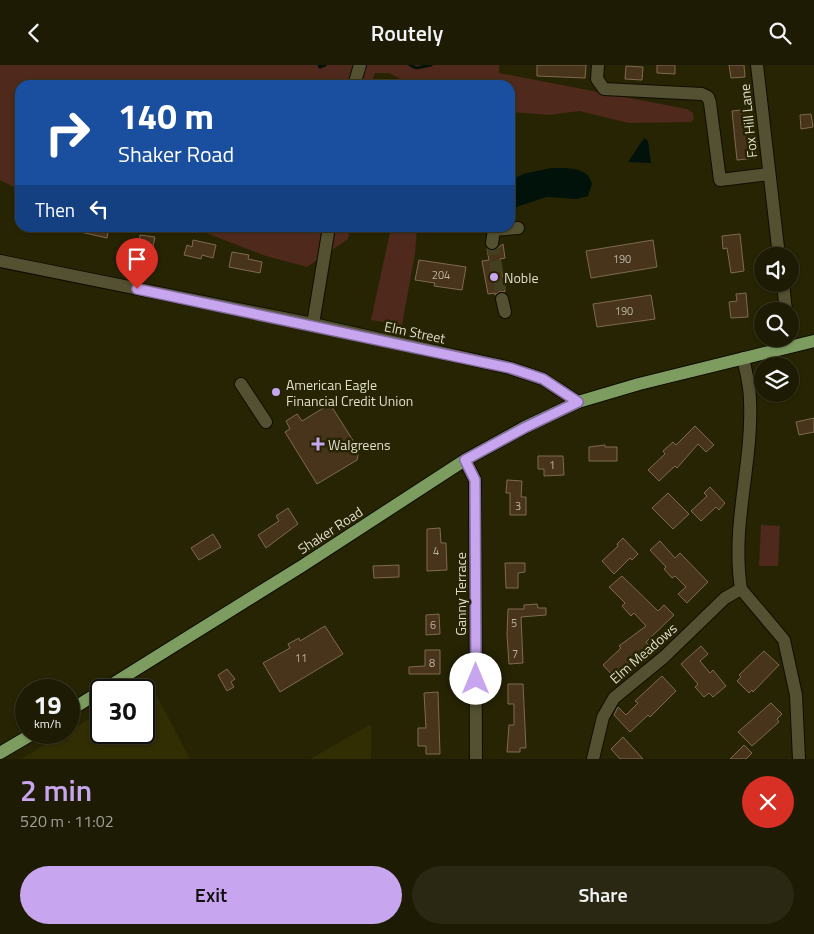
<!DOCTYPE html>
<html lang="en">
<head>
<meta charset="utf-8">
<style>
  :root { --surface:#1d1b03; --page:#2a2812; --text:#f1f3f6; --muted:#a0a19a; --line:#3b3925; --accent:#c8a6ef }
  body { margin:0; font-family:"Titillium Web",sans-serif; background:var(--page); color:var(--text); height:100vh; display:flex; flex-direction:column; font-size:19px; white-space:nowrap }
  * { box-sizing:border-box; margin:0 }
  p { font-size:16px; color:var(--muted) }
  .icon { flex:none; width:28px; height:28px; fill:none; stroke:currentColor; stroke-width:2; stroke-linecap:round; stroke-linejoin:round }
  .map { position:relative; height:694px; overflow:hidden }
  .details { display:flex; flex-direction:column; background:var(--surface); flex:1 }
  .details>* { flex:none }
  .top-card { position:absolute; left:15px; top:15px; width:500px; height:152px; border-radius:15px; box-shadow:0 1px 4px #0004,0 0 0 1px var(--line); background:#1a4fa0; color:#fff; overflow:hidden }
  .tools { position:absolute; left:754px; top:182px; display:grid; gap:10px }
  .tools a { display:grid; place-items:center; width:45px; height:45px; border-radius:50%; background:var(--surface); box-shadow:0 1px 4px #0004,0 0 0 1px var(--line); font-size:25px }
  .speed { position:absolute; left:15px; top:614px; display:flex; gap:10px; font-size:25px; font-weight:700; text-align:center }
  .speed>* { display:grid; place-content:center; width:65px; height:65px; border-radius:50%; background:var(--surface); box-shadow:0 1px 4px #0004,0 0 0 1px var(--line); line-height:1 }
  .speed small { font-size:12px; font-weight:400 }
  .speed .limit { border:2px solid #111; border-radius:8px; background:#fff; color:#111 }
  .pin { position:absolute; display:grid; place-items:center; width:42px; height:42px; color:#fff; margin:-51px -21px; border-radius:50% 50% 50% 0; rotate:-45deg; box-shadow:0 0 5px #0007 }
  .pin .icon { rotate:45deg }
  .me { position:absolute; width:55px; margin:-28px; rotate:0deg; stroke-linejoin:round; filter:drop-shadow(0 0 4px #0008) }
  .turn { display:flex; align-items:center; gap:18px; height:105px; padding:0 20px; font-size:22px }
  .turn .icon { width:65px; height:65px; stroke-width:2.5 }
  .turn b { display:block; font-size:35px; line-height:42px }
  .then { display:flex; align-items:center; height:48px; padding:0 20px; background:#0003; gap:10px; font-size:19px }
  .round { display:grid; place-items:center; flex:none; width:52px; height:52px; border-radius:26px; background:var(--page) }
  .headline { display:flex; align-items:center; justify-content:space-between; height:85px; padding:0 20px }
  h1 { font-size:30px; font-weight:600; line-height:38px; color:var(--accent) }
  .action { display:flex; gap:10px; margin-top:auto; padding:10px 20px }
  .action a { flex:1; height:58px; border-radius:30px; background:var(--accent); color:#111; font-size:20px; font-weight:600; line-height:58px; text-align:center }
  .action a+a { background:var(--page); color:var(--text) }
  header { display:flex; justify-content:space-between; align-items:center; height:65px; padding:0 20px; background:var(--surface); font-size:22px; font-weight:600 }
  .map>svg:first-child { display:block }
  .built { fill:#312e04 }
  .green { fill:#4f2a1c }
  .water { fill:#00120a }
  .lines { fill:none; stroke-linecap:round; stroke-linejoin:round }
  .stream { stroke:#00120a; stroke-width:3 }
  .building { fill:#48341a; stroke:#7f6a4e }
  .minor-tunnel { stroke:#434022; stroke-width:12; stroke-dasharray:12 6; stroke-linecap:butt }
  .minor-casing { stroke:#0f0d00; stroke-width:14 }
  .major-casing { stroke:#0f0d00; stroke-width:14 }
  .minor { stroke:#535131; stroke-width:12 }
  .major { stroke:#7d9d60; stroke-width:12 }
  .route-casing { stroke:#826c9b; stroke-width:12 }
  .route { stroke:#c8a6ef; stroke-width:9 }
  .poi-dot { fill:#c8a6ef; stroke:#272404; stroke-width:2 }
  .labels { text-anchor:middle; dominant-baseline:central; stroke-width:5; stroke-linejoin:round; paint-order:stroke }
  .number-label { font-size:11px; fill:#b9b4a0 }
  .street-label { font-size:14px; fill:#dfdecc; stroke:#272404 }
  .poi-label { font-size:14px; fill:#dfdecc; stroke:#272404; text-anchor:start }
</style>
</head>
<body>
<header><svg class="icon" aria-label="back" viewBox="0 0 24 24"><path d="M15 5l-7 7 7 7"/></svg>Routely<svg class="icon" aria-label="search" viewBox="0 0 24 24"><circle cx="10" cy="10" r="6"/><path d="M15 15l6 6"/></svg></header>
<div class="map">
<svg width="814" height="694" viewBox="0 0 814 694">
  <rect width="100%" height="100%" fill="#272404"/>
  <path class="built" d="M 150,618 L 190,694 L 21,694 L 101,647 L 101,668 L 144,668 L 144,625 L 138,625 Z
    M 371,659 L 371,694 L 310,694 Z"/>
  <path class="green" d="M 0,0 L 499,0 L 499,8 L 687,44 L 693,48 L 694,54 L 691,57 L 629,58 L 579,46 L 550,50 L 510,47 L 510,20 L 412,20 L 389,8 L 375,8 L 370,20 L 20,20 L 20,125 L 0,115 Z
    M 193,163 L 350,163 L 348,174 L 307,202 L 263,190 Z
    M 391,163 L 417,163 L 415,188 L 402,260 L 371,255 Z
    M 761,460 L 780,461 L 778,501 L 759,501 Z"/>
  <path class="water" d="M 644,73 L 648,76 L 651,98 L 628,97 Z
    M 551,103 C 566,103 588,101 592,119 L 588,131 L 577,134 L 547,132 L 510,144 L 510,116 L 523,109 Z"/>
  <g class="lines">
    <path class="stream" d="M 319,0 L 320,2 L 325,0
      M 410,0 L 416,3 L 431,0"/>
  </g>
  <path class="building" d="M 537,0 L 586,0 L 585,13 L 537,11 Z
    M 657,0 L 675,0 L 675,9 L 657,8 Z
    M 729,0 L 744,0 L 745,12 L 731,13 Z
    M 626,1 L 643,2 L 642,15 L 625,14 Z
    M 750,44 L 756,93 L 737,95 L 732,46 Z
    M 811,49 L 813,62 L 801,64 L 800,50 Z
    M 77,162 L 109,162 L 107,173 L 76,166 Z
    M 740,169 L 744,206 L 731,208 L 727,183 L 723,184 L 722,171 Z
    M 140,170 L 155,172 L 152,186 L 138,182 Z
    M 193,175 L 216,180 L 213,193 L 202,190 L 201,194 L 184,190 L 187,180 L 192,182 Z
    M 653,175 L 657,202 L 591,213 L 586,186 Z
    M 503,179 L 505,193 L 500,194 L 505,227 L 500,226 L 495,230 L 495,228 L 488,229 L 482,196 L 489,195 L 487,184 L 494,186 Z
    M 232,187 L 249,190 L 248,194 L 262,197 L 260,208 L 229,202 Z
    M 419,195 L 466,202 L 462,225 L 434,221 L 435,218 L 415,215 Z
    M 746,228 L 748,252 L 731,253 L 729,237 L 737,236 L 736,229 Z
    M 651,230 L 655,254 L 597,262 L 593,239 Z
    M 330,339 L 359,385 L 357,395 L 317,419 L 285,367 L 290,364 L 286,356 L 297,349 L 302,356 Z
    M 814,353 L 814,367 L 799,370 L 796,357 Z
    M 695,361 L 714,380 L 706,387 L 698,379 L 677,403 L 675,401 L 659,416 L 648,405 L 665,389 L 663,386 L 673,377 L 676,380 Z
    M 605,380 L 605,382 L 617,382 L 617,396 L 589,396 L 589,382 Z
    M 538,391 L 563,391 L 564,410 L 544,411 L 544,404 L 538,404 Z
    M 507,415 L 522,416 L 521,432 L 526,432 L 526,450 L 510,450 L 510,428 L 506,428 Z
    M 710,422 L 725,438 L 719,445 L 716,442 L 701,456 L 691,446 L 707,431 L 704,428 Z
    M 668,428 L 689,449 L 673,464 L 652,443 Z
    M 288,443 L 298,459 L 266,483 L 258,470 L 279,456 L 276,451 Z
    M 440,463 L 441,478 L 446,478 L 447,505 L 427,506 L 427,464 Z
    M 213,469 L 221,482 L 199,495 L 191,483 Z
    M 623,473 L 638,489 L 632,495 L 630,493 L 614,509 L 602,496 L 618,481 L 617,479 Z
    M 660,476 L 675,493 L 680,488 L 708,517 L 687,538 L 678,529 L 686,522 L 675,511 L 672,513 L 664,504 L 666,502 L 650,485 Z
    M 505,498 L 525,498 L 525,507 L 518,508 L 518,523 L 506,523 Z
    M 399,500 L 399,512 L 374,513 L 373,501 Z
    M 622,511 L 658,546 L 664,540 L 674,550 L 646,577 L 649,581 L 644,586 L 646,588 L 614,612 L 603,600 L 621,583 L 619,581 L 646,561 L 634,548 L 631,551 L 622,541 L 625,538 L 609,522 Z
    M 537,539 L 538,543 L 546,543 L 546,550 L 521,552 L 523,598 L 509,599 L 507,570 L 508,544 L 524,544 L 524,540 Z
    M 439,549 L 440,569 L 426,570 L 426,550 Z
    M 325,561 L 343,589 L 280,627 L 263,598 L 290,583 L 288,579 L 299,573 L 300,576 Z
    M 701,581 L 708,589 L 700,596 L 710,608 L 713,605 L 726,621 L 713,632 L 709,628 L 704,632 L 695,622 L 698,619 L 681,599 Z
    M 425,585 L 440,585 L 440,609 L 409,609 L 409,602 L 425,601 Z
    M 764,586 L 779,600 L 753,627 L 752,625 L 749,628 L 737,616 L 741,612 L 739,610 Z
    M 227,604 L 235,614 L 231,617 L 234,622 L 227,626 L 218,610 Z
    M 662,611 L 676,626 L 650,652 L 648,650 L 630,667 L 614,650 L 618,642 L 626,650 L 638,638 L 635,636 Z
    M 508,619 L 523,619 L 526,683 L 520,683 L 520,687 L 507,687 L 509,660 L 514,660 L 514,639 L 508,639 Z
    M 438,627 L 440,689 L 426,689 L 426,681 L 418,681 L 418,663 L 426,663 L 424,628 Z
    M 771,638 L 782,649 L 777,654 L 779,657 L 752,681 L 738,667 Z
    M 623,672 L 643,694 L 620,694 L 611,684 Z
    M 744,680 L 752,688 L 746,694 L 730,694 Z"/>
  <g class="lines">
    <path class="minor-tunnel" d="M 492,178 L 502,234"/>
    <defs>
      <path id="minor" d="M 598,0 L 597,14 L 604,24 L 702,29 L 708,32 L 710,38 L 720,115 L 769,109
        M 757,0 L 779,191
        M 354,20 L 360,0
        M 492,178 L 494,165 L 518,163
        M 0,196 L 313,259 L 510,303 L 543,314 L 578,337
        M 783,219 L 786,246
        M 502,234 L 505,247
        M 313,259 L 329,162
        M 743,293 C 746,307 750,321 750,335 C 753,399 731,459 741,524 L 784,575 L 796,630 L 799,694
        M 241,319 L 266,357
        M 465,395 L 475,415 L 476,694
        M 593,694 L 603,652 L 614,633 L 664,592 L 725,533 L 741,524"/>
      <path id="major" d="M 103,625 L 302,501 L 465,395 L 525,362 L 578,337 L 639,319 L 814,276
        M 69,646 L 101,626
        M 0,688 L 34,668"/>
    </defs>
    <use href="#minor" class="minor-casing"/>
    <use href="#major" class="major-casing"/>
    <use href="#minor" class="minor"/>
    <use href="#major" class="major"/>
  </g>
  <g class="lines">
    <defs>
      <path id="route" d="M 137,224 L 510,303 L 543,314 L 578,337 L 526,362 L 465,395 L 475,415 L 476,614"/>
    </defs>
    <use href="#route" class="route-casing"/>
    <use href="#route" class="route"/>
  </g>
  <g class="poi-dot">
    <circle cx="494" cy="212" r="5"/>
    <circle cx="276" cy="327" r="5"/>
    <path d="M315.5 371.5h5v5h5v5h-5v5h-5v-5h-5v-5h5z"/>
  </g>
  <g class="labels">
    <g class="number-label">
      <text x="622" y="194">190</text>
      <text x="441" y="210">204</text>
      <text x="624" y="246">190</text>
      <text x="552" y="400">1</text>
      <text x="518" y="441">3</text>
      <text x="436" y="486">4</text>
      <text x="514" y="558">5</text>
      <text x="433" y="560">6</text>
      <text x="515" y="589">7</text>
      <text x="301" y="593">11</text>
      <text x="432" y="598">8</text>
    </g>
    <g class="street-label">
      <text transform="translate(748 56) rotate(-96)">Fox Hill Lane</text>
      <text transform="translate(415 267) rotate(12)">Elm Street</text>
      <text transform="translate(330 465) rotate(-33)">Shaker Road</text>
      <text transform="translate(460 529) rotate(-90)">Ganny Terrace</text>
      <text transform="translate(643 588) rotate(-41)">Elm Meadows</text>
    </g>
    <g class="poi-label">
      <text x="504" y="212">Noble</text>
      <text x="286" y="319">American Eagle<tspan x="286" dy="16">Financial Credit Union</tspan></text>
      <text x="328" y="379">Walgreens</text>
    </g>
  </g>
</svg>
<div class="tools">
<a><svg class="icon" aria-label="sound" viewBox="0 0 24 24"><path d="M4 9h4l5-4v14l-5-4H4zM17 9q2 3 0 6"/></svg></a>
<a><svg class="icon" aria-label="search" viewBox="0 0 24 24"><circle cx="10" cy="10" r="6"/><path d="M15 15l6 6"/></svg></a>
<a><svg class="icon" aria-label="layers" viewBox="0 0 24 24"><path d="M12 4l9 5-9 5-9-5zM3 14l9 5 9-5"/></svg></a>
</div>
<div class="speed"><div>19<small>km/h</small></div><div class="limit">30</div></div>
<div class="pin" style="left:137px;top:224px;background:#d93025"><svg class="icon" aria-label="arrive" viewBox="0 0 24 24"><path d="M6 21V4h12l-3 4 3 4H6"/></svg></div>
<svg class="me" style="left:476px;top:614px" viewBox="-20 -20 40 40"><circle r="19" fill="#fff"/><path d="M0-13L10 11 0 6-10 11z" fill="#c8a6ef"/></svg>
<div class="top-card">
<div class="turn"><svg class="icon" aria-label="right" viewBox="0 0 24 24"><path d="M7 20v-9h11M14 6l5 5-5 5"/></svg><div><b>140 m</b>Shaker Road</div></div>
<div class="then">Then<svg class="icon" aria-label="left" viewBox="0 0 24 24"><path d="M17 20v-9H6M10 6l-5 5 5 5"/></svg></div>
</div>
</div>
<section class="details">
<div class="headline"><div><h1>2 min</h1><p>520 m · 11:02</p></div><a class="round" style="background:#d93025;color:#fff"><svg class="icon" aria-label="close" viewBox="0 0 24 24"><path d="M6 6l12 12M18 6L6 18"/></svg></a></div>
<div class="action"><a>Exit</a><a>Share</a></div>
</section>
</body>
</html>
